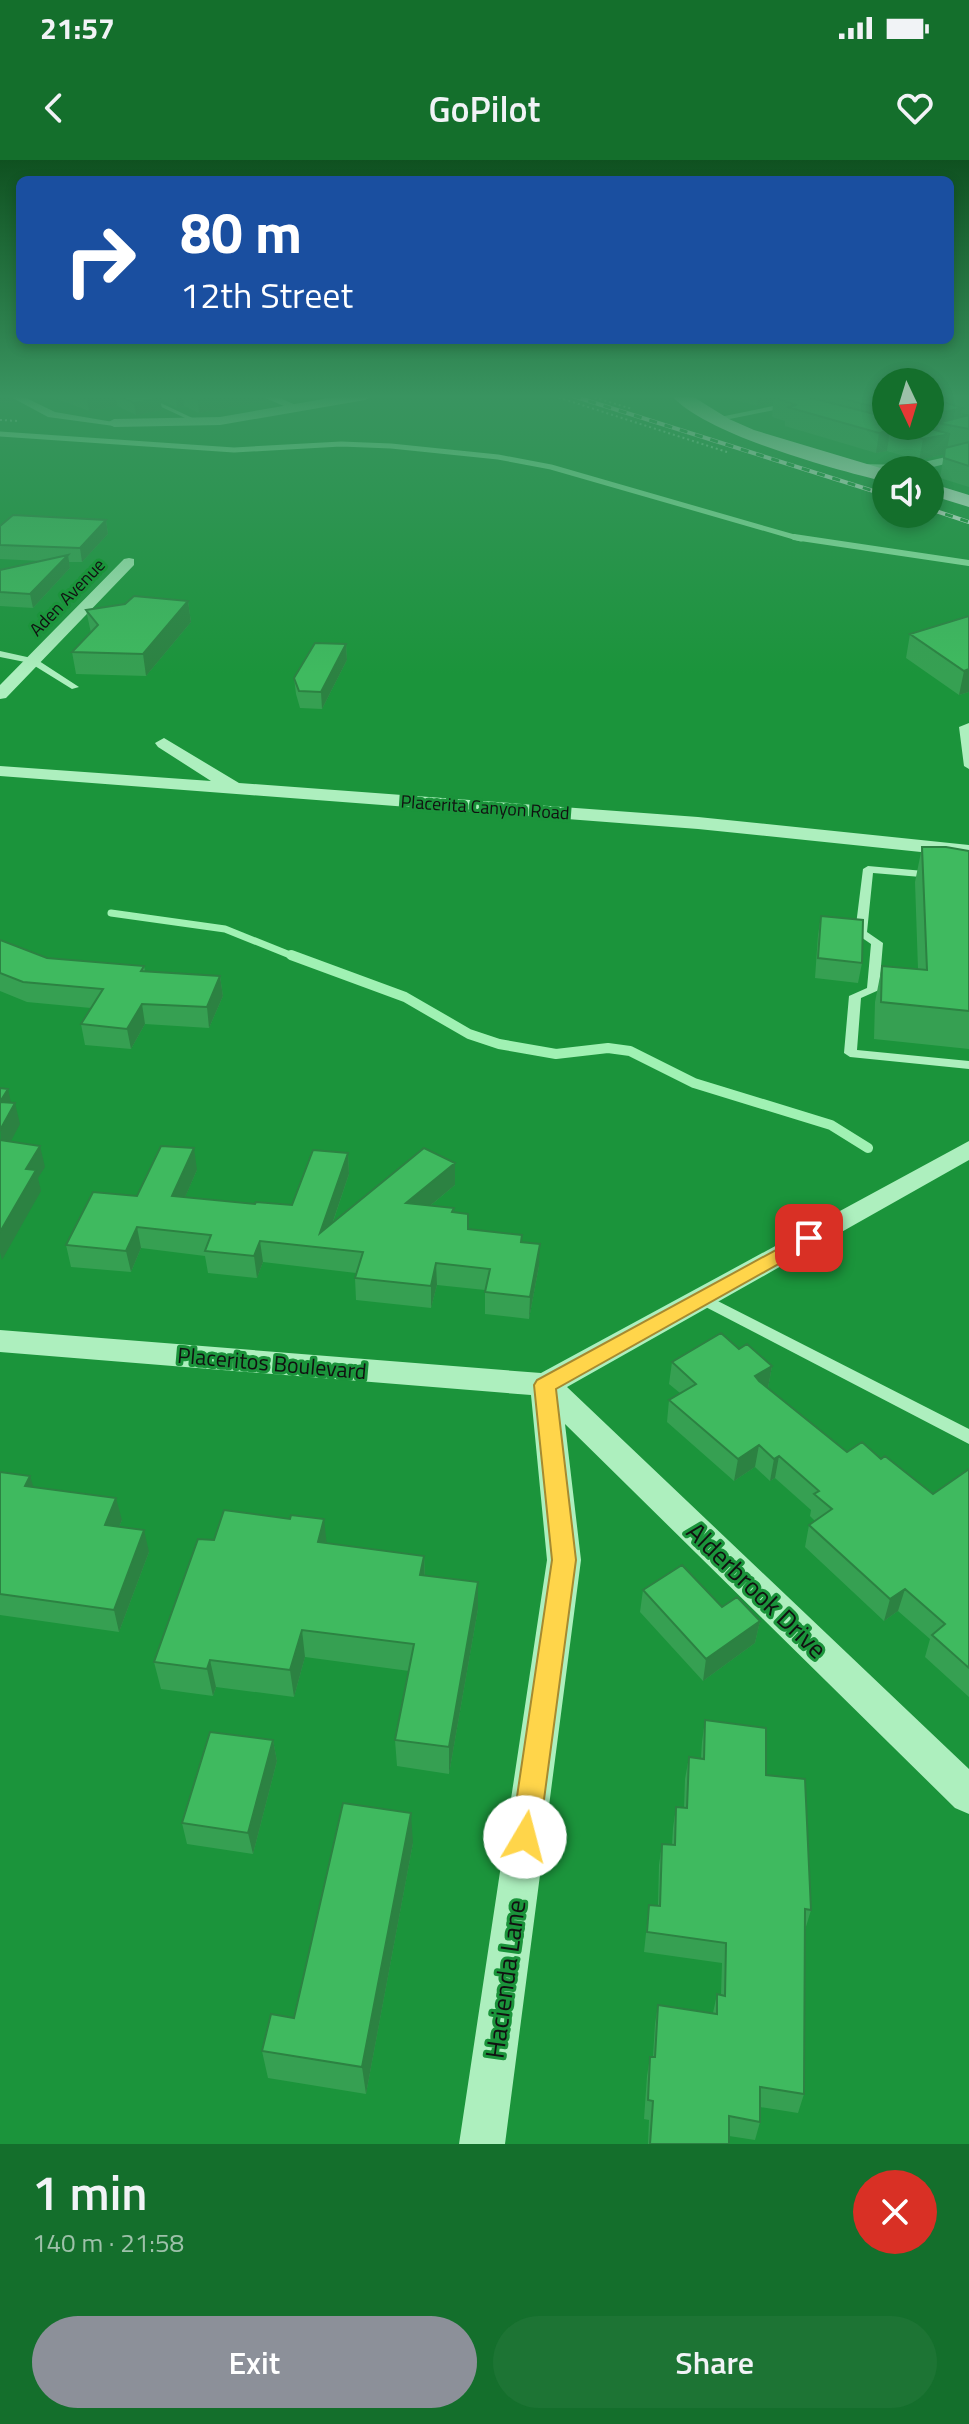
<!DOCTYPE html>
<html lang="en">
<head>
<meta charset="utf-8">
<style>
  :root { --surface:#146f2c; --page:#1d7434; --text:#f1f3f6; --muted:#9dc1a9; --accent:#8c9099 }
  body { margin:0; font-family:"Titillium Web",sans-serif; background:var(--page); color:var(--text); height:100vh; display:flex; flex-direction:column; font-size:30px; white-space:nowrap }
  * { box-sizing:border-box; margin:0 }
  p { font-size:26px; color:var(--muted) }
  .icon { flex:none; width:44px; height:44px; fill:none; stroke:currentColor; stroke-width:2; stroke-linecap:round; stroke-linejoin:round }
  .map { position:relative; height:1984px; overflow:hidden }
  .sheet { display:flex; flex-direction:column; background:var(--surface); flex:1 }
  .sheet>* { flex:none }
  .banner { position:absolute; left:16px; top:16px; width:938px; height:168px; border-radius:12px; box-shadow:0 4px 12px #0003; background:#1a4fa0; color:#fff; overflow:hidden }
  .needle { width:52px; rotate:176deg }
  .buttons { position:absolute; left:872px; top:208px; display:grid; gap:16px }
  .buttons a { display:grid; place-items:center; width:72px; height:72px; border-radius:50%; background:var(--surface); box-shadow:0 4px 12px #0003; font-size:40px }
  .pin { position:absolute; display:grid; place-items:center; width:68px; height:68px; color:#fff; margin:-34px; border-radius:16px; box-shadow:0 4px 12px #0006 }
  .me { position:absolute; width:88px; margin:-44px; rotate:8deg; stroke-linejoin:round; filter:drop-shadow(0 0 6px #0008) }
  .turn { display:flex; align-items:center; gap:28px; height:168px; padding:0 32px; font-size:36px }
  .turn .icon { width:104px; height:104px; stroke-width:2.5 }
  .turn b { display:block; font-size:56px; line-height:68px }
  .round { display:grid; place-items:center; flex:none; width:84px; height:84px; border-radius:42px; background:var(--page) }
  .summary { display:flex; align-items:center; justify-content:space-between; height:136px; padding:0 32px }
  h1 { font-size:48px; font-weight:600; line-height:60px }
  .primary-button { display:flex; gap:16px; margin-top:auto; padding:16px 32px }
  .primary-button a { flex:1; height:92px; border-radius:48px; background:var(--accent); color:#fff; font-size:32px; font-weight:600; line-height:92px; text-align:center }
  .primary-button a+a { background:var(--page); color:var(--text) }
  .status { display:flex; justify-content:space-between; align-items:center; height:56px; padding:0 40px; background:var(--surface); direction:ltr }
  .status svg { height:22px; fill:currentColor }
  header { display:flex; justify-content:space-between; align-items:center; height:104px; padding:0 32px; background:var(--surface); font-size:36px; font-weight:600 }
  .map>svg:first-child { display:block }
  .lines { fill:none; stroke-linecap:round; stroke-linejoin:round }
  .stream-far3 { stroke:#a0f1b3; stroke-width:5 }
  .stream-far2 { stroke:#a0f1b3; stroke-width:6 }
  .stream-far1 { stroke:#a0f1b3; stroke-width:7 }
  .stream { stroke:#a0f1b3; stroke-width:10 }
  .path { stroke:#adefbe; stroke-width:2; stroke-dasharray:2 3; stroke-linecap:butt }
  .service { fill:#adefbe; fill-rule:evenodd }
  .minor { fill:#adefbe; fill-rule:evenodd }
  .tertiary { fill:#adefbe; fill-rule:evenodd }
  .primary { fill:#f5fff8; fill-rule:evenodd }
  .rail-casing { stroke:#fff; stroke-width:4 }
  .rail { stroke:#1b943b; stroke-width:3; stroke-dasharray:8; stroke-linecap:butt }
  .wall { fill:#36a052 }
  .shaded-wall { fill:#2c8242 }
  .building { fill:#3fba5f; stroke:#2c8242; stroke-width:2 }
  .route { fill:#ffd54a; stroke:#a68a30; stroke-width:2 }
  .labels { text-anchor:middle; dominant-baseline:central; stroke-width:6; stroke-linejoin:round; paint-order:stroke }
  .far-street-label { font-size:18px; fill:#111; stroke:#1b943b }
  .street-label { font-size:22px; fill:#111; stroke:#1b943b }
  .near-street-label { font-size:26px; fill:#111; stroke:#1b943b }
</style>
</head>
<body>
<div class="status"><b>21:57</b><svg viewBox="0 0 49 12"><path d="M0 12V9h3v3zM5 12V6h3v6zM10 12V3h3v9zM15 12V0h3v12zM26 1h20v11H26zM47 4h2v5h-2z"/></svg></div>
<header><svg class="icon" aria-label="back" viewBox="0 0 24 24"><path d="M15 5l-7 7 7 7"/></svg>GoPilot<svg class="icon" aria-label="heart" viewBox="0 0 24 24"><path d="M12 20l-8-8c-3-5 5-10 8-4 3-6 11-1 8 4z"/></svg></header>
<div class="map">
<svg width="969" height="1984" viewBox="0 0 969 1984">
  <rect width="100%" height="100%" fill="#1b943b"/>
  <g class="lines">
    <path class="stream-far3" d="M 0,274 L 234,290 L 341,284 L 391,286 L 498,297 L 551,307 L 801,379"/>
    <path class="stream-far2" d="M 794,377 L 969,403"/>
    <path class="stream-far1" d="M 111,753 L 225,769 L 295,797"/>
    <path class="stream" d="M 291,795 L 405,837 L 469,874 L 499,884 L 556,894 L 608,888 L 630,891 L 694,923 L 831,965 L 868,988"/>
    <path class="path" d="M 554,236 L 727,292
      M 576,236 L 688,272
      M 590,236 L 632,249
      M 0,260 L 19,261"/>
    <path class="service" d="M 138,236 L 146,236 L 203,263 L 198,264 Z
      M 0,491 L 36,499 L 79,527 L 72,529 L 30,503 L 0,497 Z
      M 969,563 L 969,609 L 964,606 L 959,567 Z
      M 868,706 L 969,715 L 969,721 L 873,713 L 867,772 L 883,783 L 879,830 L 861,838 L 857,890 L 969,901 L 969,909 L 850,897 L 844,893 L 849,836 L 867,828 L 871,784 L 855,773 L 863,709 Z
      M 702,1133 L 969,1269 L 969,1284 L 696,1142 L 694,1138 L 696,1134 Z"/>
    <path class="minor" d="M 9,236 L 22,236 L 55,252 L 119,263 L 114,266 L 48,257 Z
      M 261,236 L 276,236 L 302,248 L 293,250 Z
      M 822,236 L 844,236 L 715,262 L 710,259 Z
      M 969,292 L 969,298 L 921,310 L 858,312 L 852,308 L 858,304 L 910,305 Z
      M 129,398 L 134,399 L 134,405 L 6,538 L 0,539 L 0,525 L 124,399 Z
      M 164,578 L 239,623 L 698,657 L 969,685 L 969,697 L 698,669 L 0,616 L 0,606 L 211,621 L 158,587 L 155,583 Z
      M 969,981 L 969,1000 L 567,1227 L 969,1609 L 969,1654 L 955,1648 L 565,1264 L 581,1400 L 505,1984 L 459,1984 L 547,1400 L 531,1235 L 0,1192 L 0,1170 L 541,1213 Z"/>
    <path class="tertiary" d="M 341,236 L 372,236 L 365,240 L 220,265 L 114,267 L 107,263 L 114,259 L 220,257 Z"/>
    <path class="primary" d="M 672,236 L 692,236 L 729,259 L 754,270 L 887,310 L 886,322 C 833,309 707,275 672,236 Z
      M 930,323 L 969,335 L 969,347 L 930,335 Z"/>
    <defs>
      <path id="rail" d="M 573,236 L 886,335
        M 930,349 L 969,362"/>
    </defs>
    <use href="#rail" class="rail-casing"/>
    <use href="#rail" class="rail"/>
  </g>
  <path class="wall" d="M 29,236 L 265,236 L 266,241 L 199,253 L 184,246 L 177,248 L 160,239 L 162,250 L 136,255 L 117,246 L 89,251 L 49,236 L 34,238 Z
    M 721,236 L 886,236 L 886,266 L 930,266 L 930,236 L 969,236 L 969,255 L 962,253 L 961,257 L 969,255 L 969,327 L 940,318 L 944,294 L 919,300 L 887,291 L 876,293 L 785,266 L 785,261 L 772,257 L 773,243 L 757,246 Z
    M 106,360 L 108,374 L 82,402 L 69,402 L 70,408 L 33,448 L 0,446 L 0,410 L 41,401 L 0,399 L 0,366 Z
    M 188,441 L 191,462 L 146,516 L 76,514 L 72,492 L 91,473 L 86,450 Z
    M 969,456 L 969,532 L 959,535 L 906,498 L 910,474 Z
    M 346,484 L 347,500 L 322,549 L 300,548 L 296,534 L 294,518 Z
    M 922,687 L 969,691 L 969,889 L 874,879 L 875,842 L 882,806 L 918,809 L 915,722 Z
    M 821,756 L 862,803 L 858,823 L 815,818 L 818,775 Z
    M 0,780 L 47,798 L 144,806 L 145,811 L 220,816 L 223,836 L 209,868 L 145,864 L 131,889 L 85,885 L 81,864 L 91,848 L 27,842 L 0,831 Z
    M 348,993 L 349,1014 L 333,1062 L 455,1003 L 455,1025 L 430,1046 L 454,1048 L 454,1053 L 468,1069 L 522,1075 L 522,1082 L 539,1106 L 529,1159 L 485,1154 L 485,1130 L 437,1125 L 431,1148 L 356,1140 L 355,1118 L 356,1113 L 263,1102 L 257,1118 L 208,1113 L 205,1096 L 141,1088 L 131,1112 L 71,1107 L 66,1085 L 137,1036 L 197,1010 L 185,1037 L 255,1044 L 292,1045 Z
    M 739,1189 L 772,1206 L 768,1228 L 847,1292 L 881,1299 L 933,1334 L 969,1309 L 969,1537 L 925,1497 L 930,1479 L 898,1451 L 884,1461 L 805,1387 L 809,1365 L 815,1361 L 810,1356 L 811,1350 L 775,1318 L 770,1321 L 755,1307 L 734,1321 L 667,1262 L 669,1240 L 680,1233 L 669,1224 L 672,1202 Z
    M 0,1312 L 34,1327 L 122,1360 L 119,1367 L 149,1392 L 119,1472 L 0,1455 Z
    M 214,1380 L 327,1383 L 424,1396 L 425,1416 L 478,1422 L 478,1449 L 449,1614 L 397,1606 L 395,1580 L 409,1511 L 305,1497 L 294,1537 L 216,1527 L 213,1536 L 161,1529 L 154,1502 Z
    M 643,1430 L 760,1461 L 755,1483 L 703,1521 L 640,1452 Z
    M 705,1560 L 766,1615 L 811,1750 L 805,1770 L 804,1934 L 798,1953 L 760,1947 L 760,1962 L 755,1980 L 729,1976 L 729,1984 L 648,1984 L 649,1960 L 644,1959 L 647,1916 L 650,1897 L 653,1897 L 655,1864 L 658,1845 L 713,1853 L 717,1834 L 721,1835 L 722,1803 L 644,1792 L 649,1745 L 658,1746 L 659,1705 L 662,1684 L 672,1685 L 673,1668 L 676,1647 L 684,1648 L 685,1619 L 689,1597 L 701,1598 L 702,1582 Z
    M 273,1580 L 277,1601 L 253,1694 L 187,1684 L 182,1663 Z
    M 413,1683 L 366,1934 L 268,1918 L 262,1891 L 294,1858 Z"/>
  <path class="shaded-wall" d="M 0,236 L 12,236 L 13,242 L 0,243 Z
    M 106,236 L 116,236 L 117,246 L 89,251 L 87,239 Z
    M 176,236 L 183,236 L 184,246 L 177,248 Z
    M 224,236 L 265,236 L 266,241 L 199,253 L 198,240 Z
    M 758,236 L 804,236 L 774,238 L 773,243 L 757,246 Z
    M 160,238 L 162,250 L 136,255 L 134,243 Z
    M 962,248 L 959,266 L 938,263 L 937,272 L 918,266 L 930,266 L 930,255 Z
    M 890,270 L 887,291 L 876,293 L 879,273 Z
    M 950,274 L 946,294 L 919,300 L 923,279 Z
    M 106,360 L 108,374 L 82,402 L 80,388 Z
    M 68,395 L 70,408 L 33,448 L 30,434 Z
    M 188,441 L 191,462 L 146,516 L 143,494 Z
    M 346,484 L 347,500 L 322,549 L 321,532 Z
    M 969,509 L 969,532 L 959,535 L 964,511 Z
    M 220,816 L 223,836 L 209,868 L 207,847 Z
    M 142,844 L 145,864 L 131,889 L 127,869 Z
    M 8,929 L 12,947 L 15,943 L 20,964 L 1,1000 L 0,942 Z
    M 40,986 L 45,1007 L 38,1018 L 41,1031 L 2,1100 L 0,1092 L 0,1072 L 26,1009 Z
    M 194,988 L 197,1010 L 176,1058 L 172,1036 Z
    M 348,993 L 349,1014 L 324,1088 L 320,1073 Z
    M 455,1003 L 455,1025 L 407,1065 L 406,1043 Z
    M 137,1067 L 141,1088 L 131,1112 L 126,1091 Z
    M 260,1081 L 263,1102 L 257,1118 L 254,1096 Z
    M 540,1084 L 539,1106 L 529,1159 L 530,1137 Z
    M 436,1103 L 437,1125 L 431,1148 L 431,1126 Z
    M 772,1206 L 768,1228 L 752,1238 L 755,1216 Z
    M 759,1285 L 755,1307 L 734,1321 L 738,1299 Z
    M 779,1296 L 775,1318 L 770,1321 L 774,1299 Z
    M 30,1316 L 37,1338 L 25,1326 Z
    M 116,1338 L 122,1360 L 111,1387 L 105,1365 Z
    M 324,1359 L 327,1386 L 318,1382 Z
    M 144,1370 L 149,1392 L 119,1472 L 114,1450 Z
    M 424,1396 L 425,1423 L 420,1415 Z
    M 478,1422 L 478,1449 L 449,1614 L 449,1587 Z
    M 905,1429 L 898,1451 L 884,1461 L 890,1439 Z
    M 760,1461 L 755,1483 L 703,1521 L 706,1499 Z
    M 302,1470 L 305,1497 L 294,1537 L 290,1510 Z
    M 210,1500 L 216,1527 L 213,1536 L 207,1509 Z
    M 273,1580 L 277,1601 L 253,1694 L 248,1673 Z
    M 411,1653 L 413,1683 L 366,1934 L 362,1907 Z"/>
  <path class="building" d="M 79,236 L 106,236 L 87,239 Z
    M 119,236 L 155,236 L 160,238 L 134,243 Z
    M 187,236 L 224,236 L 198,240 Z
    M 778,236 L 804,236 L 886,257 L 886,266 L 920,266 L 950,274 L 923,279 L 890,270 L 879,273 L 787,247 L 797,245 L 774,238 Z
    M 833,236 L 886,236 L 886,250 Z
    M 930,236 L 931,238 L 962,248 L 930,255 Z
    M 969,255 L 969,269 L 938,263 Z
    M 969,282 L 969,306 L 944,298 L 945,288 Z
    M 13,355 L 106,360 L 80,388 L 0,385 L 0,366 Z
    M 68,395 L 30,434 L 0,432 L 0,410 Z
    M 134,436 L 188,441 L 143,494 L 72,492 L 98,465 L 86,450 L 125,444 Z
    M 969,456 L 969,509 L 964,511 L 910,474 Z
    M 315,483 L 346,484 L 321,532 L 299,531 L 294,518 Z
    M 922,687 L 946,687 L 969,691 L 969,851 L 881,842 L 882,806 L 927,810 Z
    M 821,756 L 863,760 L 862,803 L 818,798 Z
    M 0,780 L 47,798 L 144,806 L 141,811 L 220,816 L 207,847 L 142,844 L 127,869 L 81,864 L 103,829 L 23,822 L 0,813 Z
    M 0,928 L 8,929 L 0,942 Z
    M 0,942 L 15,943 L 0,970 Z
    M 0,980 L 40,986 L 26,1009 L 36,1010 L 0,1072 Z
    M 161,986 L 194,988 L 172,1036 L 255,1044 L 256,1042 L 292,1045 L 313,990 L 348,993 L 320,1073 L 424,988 L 455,1003 L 406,1043 L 454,1048 L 452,1052 L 468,1054 L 468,1069 L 522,1075 L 521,1082 L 540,1084 L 530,1137 L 485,1132 L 490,1109 L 436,1103 L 431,1126 L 355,1118 L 363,1092 L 260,1081 L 254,1096 L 205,1091 L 211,1075 L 137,1067 L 126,1091 L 66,1085 L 93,1032 L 137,1036 Z
    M 721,1173 L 739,1189 L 747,1184 L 772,1206 L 755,1216 L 759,1221 L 847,1292 L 862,1282 L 881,1299 L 885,1296 L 933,1334 L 969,1309 L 969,1508 L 932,1475 L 945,1464 L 905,1429 L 890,1439 L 809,1365 L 832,1349 L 814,1334 L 819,1331 L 779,1296 L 774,1299 L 759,1285 L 738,1299 L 669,1240 L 696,1224 L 672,1202 Z
    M 0,1312 L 30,1316 L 25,1326 L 116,1338 L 105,1365 L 144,1370 L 114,1450 L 0,1434 Z
    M 224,1350 L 290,1359 L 291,1355 L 324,1359 L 318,1382 L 424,1396 L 420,1415 L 478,1422 L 449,1587 L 395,1580 L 414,1484 L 302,1470 L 290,1510 L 210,1500 L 207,1509 L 154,1502 L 198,1379 L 214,1380 Z
    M 682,1405 L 722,1447 L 737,1437 L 760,1461 L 706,1499 L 643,1430 Z
    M 705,1560 L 766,1568 L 766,1615 L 805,1619 L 811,1750 L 805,1749 L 804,1934 L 760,1927 L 760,1962 L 729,1956 L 729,1984 L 650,1984 L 653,1941 L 648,1940 L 650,1897 L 655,1897 L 658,1845 L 717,1854 L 717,1834 L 725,1836 L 726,1783 L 647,1772 L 649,1745 L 660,1746 L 662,1684 L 675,1685 L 676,1647 L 687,1648 L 689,1597 L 704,1599 Z
    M 210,1572 L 273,1580 L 248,1673 L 182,1663 Z
    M 343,1643 L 411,1653 L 362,1907 L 262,1891 L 271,1854 L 294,1858 Z"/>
  <linearGradient id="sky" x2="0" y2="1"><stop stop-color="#0f5120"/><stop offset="0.46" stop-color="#399460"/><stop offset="1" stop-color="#399460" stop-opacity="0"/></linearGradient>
  <rect width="969" height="514" fill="url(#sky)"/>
  <path class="route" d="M 809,1072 L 816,1074 L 819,1078 L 816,1083 L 556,1229 L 576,1400 L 539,1677 L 535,1686 L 525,1690 L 515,1686 L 511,1677 L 552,1400 L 534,1225 L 537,1220 Z"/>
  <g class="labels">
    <g class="far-street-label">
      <text transform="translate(67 437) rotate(-46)">Aden Avenue</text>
      <text transform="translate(485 647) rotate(4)">Placerita Canyon Road</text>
    </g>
    <g class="street-label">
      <text transform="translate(272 1203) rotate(5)">Placeritos Boulevard</text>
    </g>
    <g class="near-street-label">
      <text transform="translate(757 1430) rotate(44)">Alderbrook Drive</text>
      <text transform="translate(505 1819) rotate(-82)">Hacienda Lane</text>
    </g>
  </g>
</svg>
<div class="buttons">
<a><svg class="needle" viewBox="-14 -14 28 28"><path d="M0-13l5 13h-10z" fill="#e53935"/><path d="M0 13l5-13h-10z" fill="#9dc1a9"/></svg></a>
<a><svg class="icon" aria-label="sound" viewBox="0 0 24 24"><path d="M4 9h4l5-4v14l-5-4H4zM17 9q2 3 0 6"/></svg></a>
</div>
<div class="pin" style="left:809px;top:1078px;background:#d93025"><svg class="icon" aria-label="arrive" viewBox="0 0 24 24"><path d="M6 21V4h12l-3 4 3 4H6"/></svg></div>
<svg class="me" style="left:525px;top:1677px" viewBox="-20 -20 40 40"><circle r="19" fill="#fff"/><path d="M0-13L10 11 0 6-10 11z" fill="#ffd54a"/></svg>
<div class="banner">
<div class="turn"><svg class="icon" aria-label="right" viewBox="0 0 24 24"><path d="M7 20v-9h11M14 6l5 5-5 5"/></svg><div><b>80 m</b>12th Street</div></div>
</div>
</div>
<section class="sheet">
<div class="summary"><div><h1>1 min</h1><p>140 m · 21:58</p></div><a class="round" style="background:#d93025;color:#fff"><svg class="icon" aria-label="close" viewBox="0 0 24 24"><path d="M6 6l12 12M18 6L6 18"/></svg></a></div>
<div class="primary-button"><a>Exit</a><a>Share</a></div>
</section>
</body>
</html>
